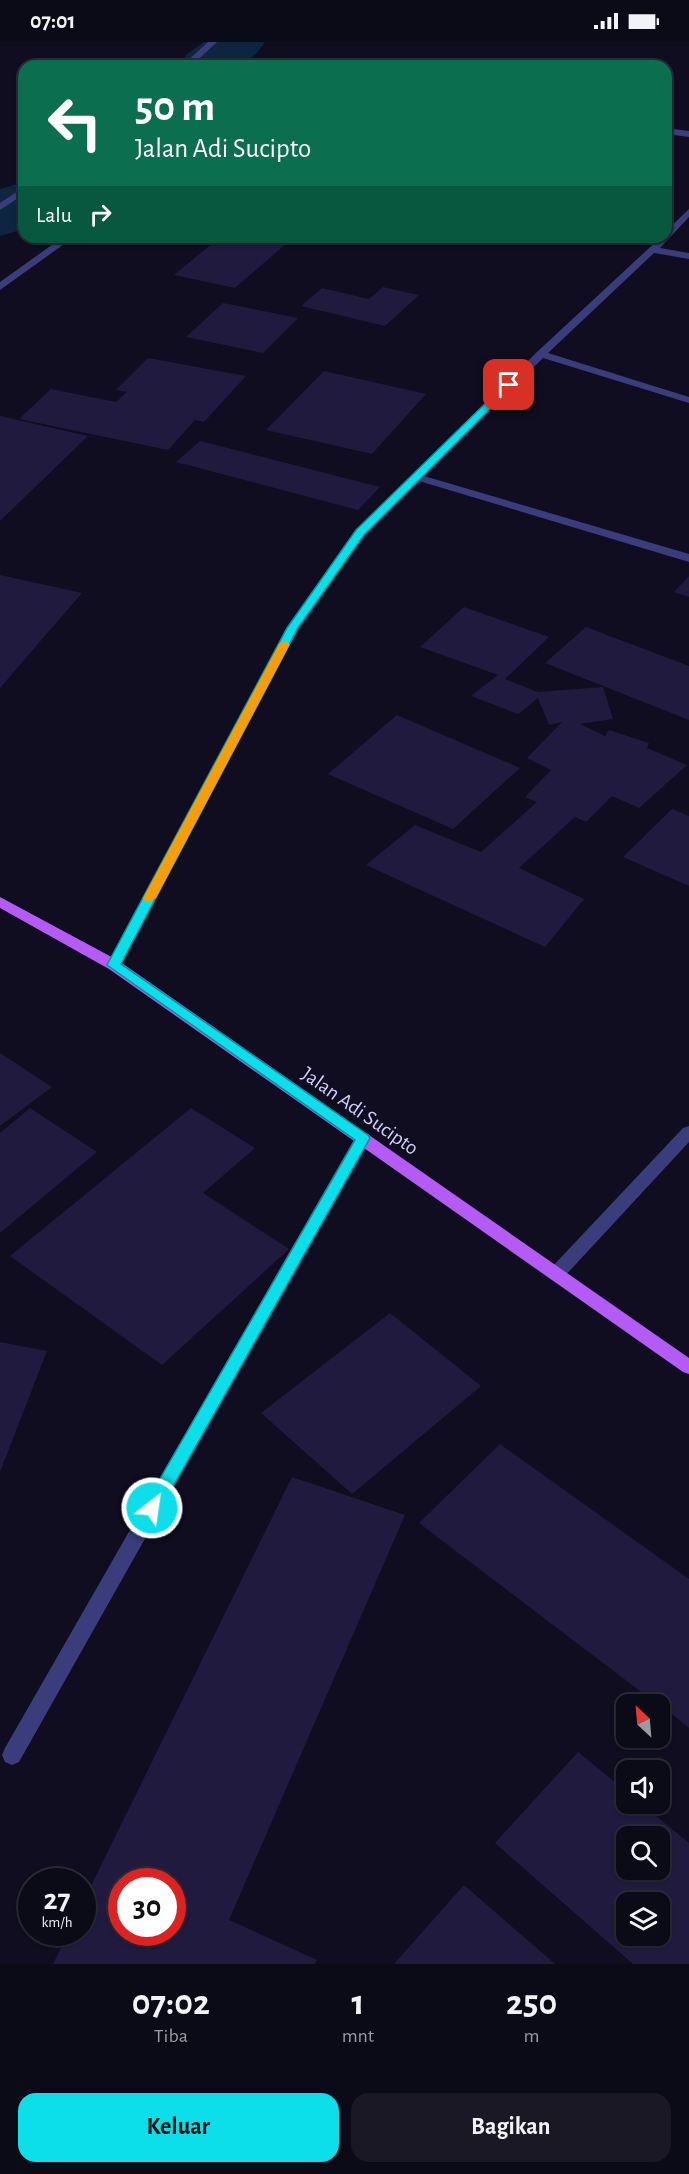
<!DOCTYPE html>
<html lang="id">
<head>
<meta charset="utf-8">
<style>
  :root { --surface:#0b0a17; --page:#191824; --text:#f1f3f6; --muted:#9a9aa1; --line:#2b2b36; --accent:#0cdfea }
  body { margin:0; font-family:"Alegreya Sans",sans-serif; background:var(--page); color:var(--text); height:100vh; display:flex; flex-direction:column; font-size:22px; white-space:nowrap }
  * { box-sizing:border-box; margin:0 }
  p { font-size:20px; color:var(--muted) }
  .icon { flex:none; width:33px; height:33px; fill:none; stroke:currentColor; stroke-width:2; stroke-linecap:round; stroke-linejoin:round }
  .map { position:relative; height:1922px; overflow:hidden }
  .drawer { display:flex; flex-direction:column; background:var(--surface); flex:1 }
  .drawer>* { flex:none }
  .guide { position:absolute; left:18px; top:18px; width:654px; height:183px; border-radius:18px; box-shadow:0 2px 4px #0004,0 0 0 2px var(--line); background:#0b6e4f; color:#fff; overflow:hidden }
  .needle { width:39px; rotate:334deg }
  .tools { position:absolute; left:616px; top:1652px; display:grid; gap:12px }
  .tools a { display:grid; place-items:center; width:54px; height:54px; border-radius:12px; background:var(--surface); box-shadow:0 2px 4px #0004,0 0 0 2px var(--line); font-size:30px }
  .speed { position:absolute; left:18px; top:1826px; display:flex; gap:12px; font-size:30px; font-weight:700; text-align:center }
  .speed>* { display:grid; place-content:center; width:78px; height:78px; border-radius:50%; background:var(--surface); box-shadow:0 2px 4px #0004,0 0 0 2px var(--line); line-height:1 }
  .speed small { font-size:15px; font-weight:400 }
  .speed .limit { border:9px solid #d22; background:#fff; color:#111 }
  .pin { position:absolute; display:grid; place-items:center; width:51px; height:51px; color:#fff; margin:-26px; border-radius:12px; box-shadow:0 3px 9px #0006 }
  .me { position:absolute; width:66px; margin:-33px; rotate:30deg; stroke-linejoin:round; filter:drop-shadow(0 0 4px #0008) }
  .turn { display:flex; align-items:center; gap:21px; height:126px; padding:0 18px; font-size:27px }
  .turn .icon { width:78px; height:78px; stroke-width:2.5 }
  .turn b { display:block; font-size:42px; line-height:51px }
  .then { display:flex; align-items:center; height:57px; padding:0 18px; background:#0003; gap:12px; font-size:22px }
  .eta { display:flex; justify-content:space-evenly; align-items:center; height:102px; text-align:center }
  .eta b { font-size:36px; font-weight:700; line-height:42px }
  .primary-button { display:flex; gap:12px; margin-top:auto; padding:12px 18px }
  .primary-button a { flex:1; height:69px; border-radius:18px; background:var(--accent); color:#111; font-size:24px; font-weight:700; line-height:69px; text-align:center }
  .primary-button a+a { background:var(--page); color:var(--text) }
  .status { display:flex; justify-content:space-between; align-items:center; height:42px; padding:0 30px; background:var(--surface); direction:ltr }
  .status svg { height:16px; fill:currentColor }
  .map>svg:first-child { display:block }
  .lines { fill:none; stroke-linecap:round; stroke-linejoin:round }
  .river { fill:#0e2542; fill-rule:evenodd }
  .building { fill:#201a3e; fill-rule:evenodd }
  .minor { fill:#3b3c7b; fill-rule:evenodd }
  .major { fill:#b45bf6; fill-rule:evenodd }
  .route { fill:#0cdfea; stroke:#089198; stroke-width:1.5 }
  .slow { fill:#f59e0b }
  .labels { text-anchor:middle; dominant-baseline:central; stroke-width:4.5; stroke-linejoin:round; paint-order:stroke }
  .street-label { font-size:21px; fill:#d0cefc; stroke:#0f0d1f }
</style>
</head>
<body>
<div class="status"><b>07:01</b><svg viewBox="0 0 49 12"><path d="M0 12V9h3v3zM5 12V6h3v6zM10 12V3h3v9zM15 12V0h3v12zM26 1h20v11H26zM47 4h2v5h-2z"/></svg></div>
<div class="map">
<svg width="689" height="1922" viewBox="0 0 689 1922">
  <rect width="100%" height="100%" fill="#0f0d1f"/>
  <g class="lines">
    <path class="river" d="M 204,0 L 265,0 L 257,11 L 240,24 L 179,24 L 187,12 Z
      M 24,140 L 24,187 L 0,194 L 0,147 Z"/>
  </g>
  <path class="building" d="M 220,195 L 294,195 L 235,246 L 174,233 Z
    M 383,245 L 419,253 L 385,284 L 301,264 L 322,246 L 369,257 Z
    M 223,261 L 298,276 L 263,311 L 186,295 Z
    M 148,316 L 246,334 L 204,380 L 195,378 L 168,408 L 19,377 L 51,347 L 116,360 L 127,350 L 116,348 Z
    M 324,329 L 426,352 L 372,412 L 266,388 Z
    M 0,374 L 88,394 L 0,479 Z
    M 200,399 L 380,445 L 358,468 L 176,420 Z
    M 0,533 L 82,551 L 0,646 Z
    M 689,534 L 689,555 L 674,550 Z
    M 464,565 L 549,595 L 505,637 L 538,650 L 603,645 L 613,677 L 580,682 L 605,694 L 609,688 L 649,701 L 647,706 L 687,723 L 639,766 L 612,754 L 586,780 L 575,775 L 519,826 L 584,857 L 545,905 L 366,823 L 415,783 L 481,810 L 537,760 L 525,755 L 551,728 L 527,716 L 562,680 L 549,683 L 538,656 L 518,672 L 471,654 L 498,633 L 420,605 Z
    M 586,585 L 689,624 L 689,678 L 545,621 Z
    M 397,673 L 520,726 L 453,787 L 328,732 Z
    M 672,767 L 689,774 L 689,844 L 623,815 Z
    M 0,1011 L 52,1045 L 0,1084 Z
    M 30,1066 L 97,1110 L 0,1191 L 0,1091 Z
    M 191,1066 L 255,1106 L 203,1151 L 289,1207 L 162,1323 L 10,1214 Z
    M 390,1271 L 481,1344 L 352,1452 L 261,1371 Z
    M 0,1300 L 47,1309 L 0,1430 Z
    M 500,1402 L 689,1537 L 689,1686 L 660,1662 L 657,1662 L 419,1481 Z
    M 292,1435 L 405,1473 L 229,1878 L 317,1918 L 315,1922 L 53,1922 L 69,1890 L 82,1890 L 82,1862 ZM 122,1839 L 172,1839 L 172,1890 L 122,1890 Z
    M 578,1710 L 627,1750 L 627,1761 L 640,1761 L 689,1801 L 689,1922 L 633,1922 L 495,1801 ZM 627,1794 L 660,1794 L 660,1827 L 627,1827 ZM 627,1860 L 660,1860 L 660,1893 L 627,1893 Z
    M 464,1843 L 555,1922 L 394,1922 Z"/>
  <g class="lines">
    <path class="minor" d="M 208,0 L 217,0 L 191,24 L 182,24 Z
      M 666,86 L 689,89 L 689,95 L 666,92 Z
      M 24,145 L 24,152 L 0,168 L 0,161 Z
      M 689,167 L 689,175 L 660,206 L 689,211 L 689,217 L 654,211 L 548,311 L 689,355 L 689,361 L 543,316 L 424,434 L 689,512 L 689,520 L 419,439 L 364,493 L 299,586 L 121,923 L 114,928 L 109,927 L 107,923 L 287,586 L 356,489 L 537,310 L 661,195 L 666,195 L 666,189 Z
      M 63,195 L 74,195 L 0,248 L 0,240 Z
      M 689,1084 L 689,1100 L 563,1236 L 557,1238 L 551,1236 L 549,1231 L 551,1226 L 683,1086 Z
      M 363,1090 L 369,1092 L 371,1096 L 19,1720 L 12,1723 L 5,1720 L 2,1713 L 5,1706 L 357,1092 Z"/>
    <path class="major" d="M 0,855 L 119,919 L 689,1316 L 689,1332 L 683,1330 L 109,927 L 0,866 Z"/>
  </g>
  <path class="route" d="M 506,341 L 514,343 L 364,493 L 298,586 L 121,922 L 368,1093 L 370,1096 L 158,1471 L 152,1473 L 146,1471 L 144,1466 L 146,1461 L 355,1098 L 107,923 L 287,586 L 356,488 Z"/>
  <path class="slow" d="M 284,599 L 290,602 L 156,856 L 149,860 L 145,859 L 143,856 L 279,602 Z"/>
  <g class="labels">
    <g class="street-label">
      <text transform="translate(360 1069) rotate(35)">Jalan Adi Sucipto</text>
    </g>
  </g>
</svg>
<div class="tools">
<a><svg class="needle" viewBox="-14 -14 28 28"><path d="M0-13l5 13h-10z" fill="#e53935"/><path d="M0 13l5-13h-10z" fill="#9a9aa1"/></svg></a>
<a><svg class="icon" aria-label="sound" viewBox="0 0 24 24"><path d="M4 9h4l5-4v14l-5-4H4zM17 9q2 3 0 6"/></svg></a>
<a><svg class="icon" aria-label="search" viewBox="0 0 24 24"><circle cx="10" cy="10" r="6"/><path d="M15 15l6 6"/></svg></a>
<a><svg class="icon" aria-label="layers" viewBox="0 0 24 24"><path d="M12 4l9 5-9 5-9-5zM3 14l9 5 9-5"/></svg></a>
</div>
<div class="speed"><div>27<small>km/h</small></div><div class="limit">30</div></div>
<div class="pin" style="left:509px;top:343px;background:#d93025"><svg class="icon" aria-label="arrive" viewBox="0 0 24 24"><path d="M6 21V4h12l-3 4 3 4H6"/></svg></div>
<svg class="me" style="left:152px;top:1466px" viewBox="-20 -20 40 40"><circle r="17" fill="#0cdfea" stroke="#fff" stroke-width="3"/><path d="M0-11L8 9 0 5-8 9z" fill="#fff"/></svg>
<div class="guide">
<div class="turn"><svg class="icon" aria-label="left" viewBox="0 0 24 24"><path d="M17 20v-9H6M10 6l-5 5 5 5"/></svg><div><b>50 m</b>Jalan Adi Sucipto</div></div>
<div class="then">Lalu<svg class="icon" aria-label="right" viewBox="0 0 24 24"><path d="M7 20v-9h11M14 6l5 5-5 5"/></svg></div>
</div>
</div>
<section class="drawer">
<div class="eta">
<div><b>07:02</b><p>Tiba</p></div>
<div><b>1</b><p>mnt</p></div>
<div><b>250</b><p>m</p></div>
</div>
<div class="primary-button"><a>Keluar</a><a>Bagikan</a></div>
</section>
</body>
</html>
